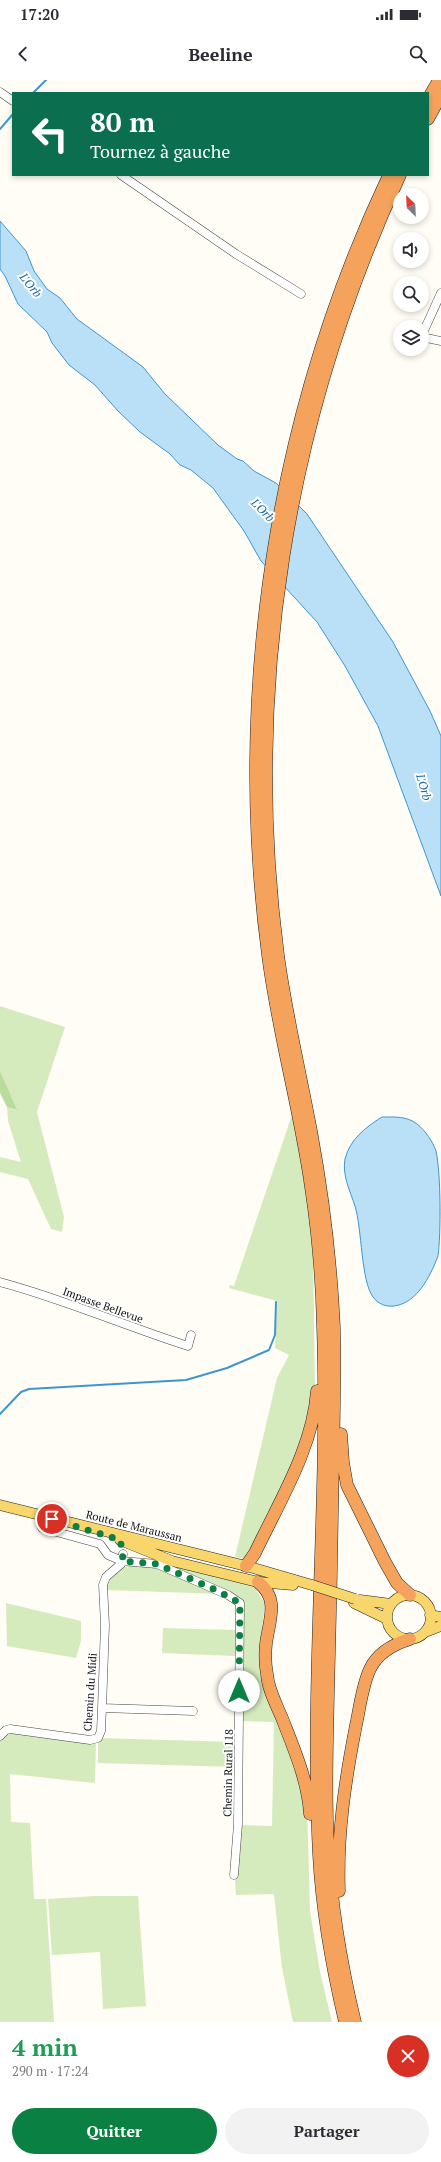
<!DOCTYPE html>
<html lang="fr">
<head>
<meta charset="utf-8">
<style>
  :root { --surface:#fff; --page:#f2f2f3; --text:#2b2b33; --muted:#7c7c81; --accent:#0b8043 }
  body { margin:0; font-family:"PT Serif",serif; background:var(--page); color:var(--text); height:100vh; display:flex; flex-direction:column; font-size:15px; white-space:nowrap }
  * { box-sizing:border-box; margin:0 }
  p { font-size:13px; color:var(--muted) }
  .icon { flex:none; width:22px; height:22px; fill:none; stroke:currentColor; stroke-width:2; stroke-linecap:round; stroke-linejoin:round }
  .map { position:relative; height:1942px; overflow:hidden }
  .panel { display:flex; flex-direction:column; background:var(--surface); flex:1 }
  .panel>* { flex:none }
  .hud { position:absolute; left:12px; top:12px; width:417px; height:84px; border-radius:0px; box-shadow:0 2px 6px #0003; background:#0b6e4f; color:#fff; overflow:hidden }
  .needle { width:26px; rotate:336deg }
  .controls { position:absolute; left:393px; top:108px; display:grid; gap:8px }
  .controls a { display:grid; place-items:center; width:36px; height:36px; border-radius:50%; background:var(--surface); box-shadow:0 2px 6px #0003; font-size:20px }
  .pin { position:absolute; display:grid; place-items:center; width:34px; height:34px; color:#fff; margin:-17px; border:2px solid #fff; border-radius:50%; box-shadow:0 1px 4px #0007 }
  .me { position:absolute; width:44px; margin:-22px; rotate:0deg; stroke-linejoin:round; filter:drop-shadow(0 0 3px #0008) }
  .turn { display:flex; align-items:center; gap:14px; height:84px; padding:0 12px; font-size:18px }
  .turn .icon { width:52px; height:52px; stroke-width:2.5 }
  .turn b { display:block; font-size:28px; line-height:34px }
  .round { display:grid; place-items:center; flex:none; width:42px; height:42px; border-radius:21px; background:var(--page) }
  .head { display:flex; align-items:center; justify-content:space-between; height:68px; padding:0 12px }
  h1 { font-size:24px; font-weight:700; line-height:30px; color:#1e9e55 }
  .action { display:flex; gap:8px; margin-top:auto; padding:8px 12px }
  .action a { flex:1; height:46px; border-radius:24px; background:var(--accent); color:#fff; font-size:16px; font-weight:700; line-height:46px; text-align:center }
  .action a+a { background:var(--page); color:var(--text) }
  .status { display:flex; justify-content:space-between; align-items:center; height:28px; padding:0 20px; background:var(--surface); direction:ltr }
  .status svg { height:11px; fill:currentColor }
  header { display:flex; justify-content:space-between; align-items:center; height:52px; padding:0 12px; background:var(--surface); font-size:18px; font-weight:700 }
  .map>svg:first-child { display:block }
  .green { fill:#d5ebbd }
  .forest { fill:#b9dc9c }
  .water { fill:#b9e0f7; stroke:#3f96cf }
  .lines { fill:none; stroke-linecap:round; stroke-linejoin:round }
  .stream { stroke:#3f96cf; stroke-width:2 }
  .minor-casing { stroke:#444; stroke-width:9 }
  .major-casing { stroke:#222; stroke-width:11 }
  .highway-casing { stroke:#222; stroke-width:13 }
  .minor { stroke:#fff; stroke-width:8 }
  .major { stroke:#f9d66b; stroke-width:10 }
  .highway { stroke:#f5a25d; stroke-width:12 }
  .major-bridge-casing { stroke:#222; stroke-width:11; stroke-linecap:butt }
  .major-bridge { stroke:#f9d66b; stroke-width:10 }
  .route { stroke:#0b8043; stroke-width:7; stroke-dasharray:0 12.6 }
  .labels { text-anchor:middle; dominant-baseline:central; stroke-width:4; stroke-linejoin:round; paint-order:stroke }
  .street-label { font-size:11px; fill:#111; stroke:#fff }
  .water-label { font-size:12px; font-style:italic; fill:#1768a6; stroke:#fff }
</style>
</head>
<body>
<div class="status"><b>17:20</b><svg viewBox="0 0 49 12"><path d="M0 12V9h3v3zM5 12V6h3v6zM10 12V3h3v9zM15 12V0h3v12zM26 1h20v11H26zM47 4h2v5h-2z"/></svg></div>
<header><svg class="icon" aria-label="back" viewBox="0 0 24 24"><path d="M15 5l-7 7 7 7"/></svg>Beeline<svg class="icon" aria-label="search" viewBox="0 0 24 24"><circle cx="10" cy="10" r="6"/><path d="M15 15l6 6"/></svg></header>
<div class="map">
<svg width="441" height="1942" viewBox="0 0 441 1942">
  <rect width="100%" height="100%" fill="#fffdf5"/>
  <path class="green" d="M 0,926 L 65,947 L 37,1032 L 64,1137 L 62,1152 L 51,1149 L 28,1099 L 0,1092 L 0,1077 L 21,1082 L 8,1041 L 7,1027 L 16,1030 L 0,991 Z
    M 293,1032 L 309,1127 L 313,1173 L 315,1309 L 306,1355 L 248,1480 L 235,1477 L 277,1298 L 289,1275 L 275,1268 L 277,1221 L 229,1208 L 230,1205 L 234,1206 Z
    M 154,1479 L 254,1506 L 265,1524 L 261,1558 L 307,1724 L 310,1831 L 320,1892 L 332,1942 L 293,1942 L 282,1888 L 274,1814 L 236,1815 L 235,1802 L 240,1745 L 272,1746 L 274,1642 L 241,1641 L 244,1527 Z
    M 131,1485 L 153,1486 L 222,1514 L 106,1510 L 107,1502 L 122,1488 Z
    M 6,1523 L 81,1541 L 81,1561 L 76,1578 L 7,1566 Z
    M 163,1548 L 235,1550 L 235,1576 L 162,1573 Z
    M 9,1651 L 96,1663 L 95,1703 L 10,1694 L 11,1742 L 30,1743 L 34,1819 L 46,1819 L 54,1942 L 0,1942 L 0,1661 L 9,1654 Z
    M 98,1658 L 236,1662 L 236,1687 L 98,1683 Z
    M 95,1816 L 138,1816 L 146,1926 L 103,1929 L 100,1872 L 52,1875 L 48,1819 Z"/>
  <path class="forest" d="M 0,991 L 17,1030 L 7,1027 L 0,1013 Z"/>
  <path class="water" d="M 0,141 L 26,171 L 34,191 L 47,209 L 60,218 L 77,239 L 143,287 L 165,314 L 218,365 L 237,379 L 243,381 L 254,391 L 276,403 L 307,434 L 393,562 L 430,631 L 441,656 L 441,816 L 378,646 L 345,586 L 317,542 L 261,481 L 244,451 L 213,408 L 191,390 L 180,385 L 170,374 L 140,352 L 118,331 L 95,305 L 69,285 L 52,263 L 47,252 L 18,224 L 5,196 L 0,189 Z
    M 382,1037 C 395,1037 407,1036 417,1044 C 425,1050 433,1062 436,1071 C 441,1093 441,1155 438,1176 C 430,1197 417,1223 394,1226 C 386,1227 378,1224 373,1217 C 361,1201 362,1149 355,1126 C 350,1111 342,1095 345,1079 C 350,1059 366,1047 382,1037 Z"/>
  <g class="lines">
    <path class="stream" d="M 33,13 L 46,0
      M 0,49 L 13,34
      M 0,1334 L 21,1312 L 29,1309 L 186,1300 L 227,1288 L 269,1270 L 275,1255 L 276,1222"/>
    <defs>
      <path id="minor" d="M 0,12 L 13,21
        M 121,95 L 236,174 L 301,214
        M 422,255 L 441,213
        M 422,257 L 441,261
        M 0,1202 C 64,1219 125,1246 188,1266 L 191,1255
        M 42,1448 L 100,1464 L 108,1475 L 122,1481 L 157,1484 L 228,1515 L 240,1523 L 238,1744 L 234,1795
        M 102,1628 L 193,1631
        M 0,1656 L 6,1650 L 10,1649 L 90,1660 L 98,1658 L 101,1651 L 102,1628 L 105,1545 L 103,1505 L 106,1497 L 121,1484 L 123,1474"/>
      <path id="major" d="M 0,1425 L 246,1486 L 312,1505
        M 120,1460 L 172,1481 L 221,1493 L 258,1502 L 293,1505
        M387 1537a22 22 0 1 1 44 0a22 22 0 1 1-44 0Z
        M 360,1520 L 391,1524
        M 354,1523 L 387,1539
        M 430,1535 L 441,1537
        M 425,1552 L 441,1546"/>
      <path id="highway" d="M 428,19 L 439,0
        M 428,39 L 441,15
        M 341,1354 L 343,1382 L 347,1405 L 385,1482 L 397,1503 L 410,1515
        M 246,1486 L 255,1473 C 279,1422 313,1368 317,1311
        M 258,1502 C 280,1519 269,1540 266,1564 C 265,1574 265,1584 267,1594 C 268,1609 276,1624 282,1638 C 294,1669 308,1701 310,1734
        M 339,1811 C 337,1754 345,1701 356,1645 C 360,1627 362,1606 370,1589 C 378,1572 394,1564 410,1559
        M 345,1942 C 332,1887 322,1831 319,1775 C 310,1599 329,1423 323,1247 C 322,1201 318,1153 311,1107 C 300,1029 278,953 268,875 C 233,611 275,336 389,95
        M 355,1942 C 341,1884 331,1825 328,1765 C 325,1715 327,1665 328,1615 C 330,1536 332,1458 333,1379 C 334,1335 335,1291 334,1247 C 331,1182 323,1116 311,1051 C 300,992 286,934 278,875 C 243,608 287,339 400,95"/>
    </defs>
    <use href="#minor" class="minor-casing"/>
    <use href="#major" class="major-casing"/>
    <use href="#highway" class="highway-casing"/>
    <use href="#minor" class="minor"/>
    <use href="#major" class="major"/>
    <use href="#highway" class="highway"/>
    <defs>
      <path id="major-bridge" d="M 312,1505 L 355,1519"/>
    </defs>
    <use href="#major-bridge" class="major-bridge-casing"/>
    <use href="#major-bridge" class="major-bridge"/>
  </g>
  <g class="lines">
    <path class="route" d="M 52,1439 L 120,1460 L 123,1474 L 122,1481 L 157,1484 L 216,1510 L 240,1523 L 239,1611"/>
  </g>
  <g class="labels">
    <g class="street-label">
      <text transform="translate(103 1225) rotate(20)">Impasse Bellevue</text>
      <text transform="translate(134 1446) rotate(14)">Route de Maraussan</text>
      <text transform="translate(90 1612) rotate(-86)">Chemin du Midi</text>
      <text transform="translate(228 1693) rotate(-89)">Chemin Rural 118</text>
    </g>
    <g class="water-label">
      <text transform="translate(31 205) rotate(51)">L'Orb</text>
      <text transform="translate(263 430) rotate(45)">L'Orb</text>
      <text transform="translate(424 707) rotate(74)">L'Orb</text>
    </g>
  </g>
</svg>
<div class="controls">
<a><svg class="needle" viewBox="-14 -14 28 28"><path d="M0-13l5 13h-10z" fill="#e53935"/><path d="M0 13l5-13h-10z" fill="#7c7c81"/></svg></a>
<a><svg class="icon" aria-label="sound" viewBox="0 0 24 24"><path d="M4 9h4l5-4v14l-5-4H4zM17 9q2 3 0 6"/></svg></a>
<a><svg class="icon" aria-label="search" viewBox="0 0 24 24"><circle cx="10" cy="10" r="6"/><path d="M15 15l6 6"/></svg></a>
<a><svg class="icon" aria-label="layers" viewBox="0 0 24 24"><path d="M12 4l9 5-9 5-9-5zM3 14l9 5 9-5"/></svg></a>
</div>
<div class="pin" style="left:52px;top:1439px;background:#d93025"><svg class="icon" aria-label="arrive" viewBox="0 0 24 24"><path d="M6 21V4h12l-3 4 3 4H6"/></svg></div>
<svg class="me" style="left:239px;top:1611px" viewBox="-20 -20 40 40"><circle r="19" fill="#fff"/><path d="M0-13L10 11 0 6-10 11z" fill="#0b8043"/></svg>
<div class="hud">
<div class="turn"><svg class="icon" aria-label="left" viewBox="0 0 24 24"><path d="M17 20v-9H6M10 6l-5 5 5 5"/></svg><div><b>80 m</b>Tournez à gauche</div></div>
</div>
</div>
<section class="panel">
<div class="head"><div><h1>4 min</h1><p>290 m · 17:24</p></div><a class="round" style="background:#d93025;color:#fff"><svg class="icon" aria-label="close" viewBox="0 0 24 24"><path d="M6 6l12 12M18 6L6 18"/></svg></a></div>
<div class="action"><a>Quitter</a><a>Partager</a></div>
</section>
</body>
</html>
